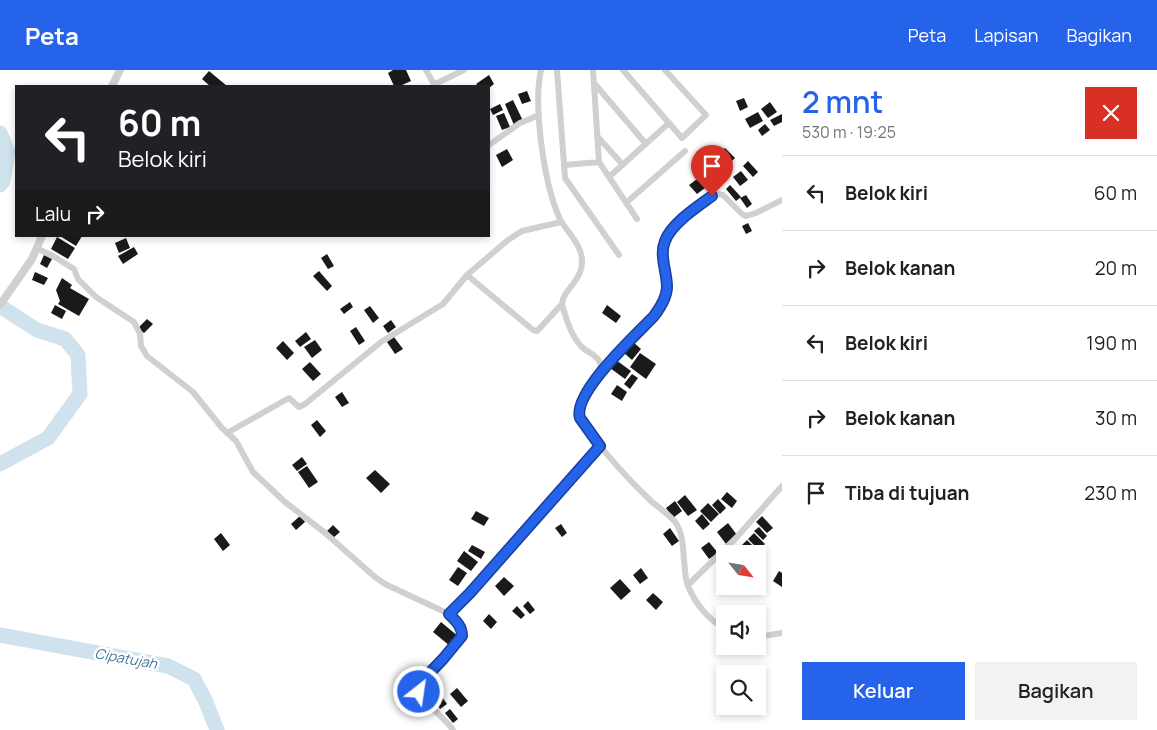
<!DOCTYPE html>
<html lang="id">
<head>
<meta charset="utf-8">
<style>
  :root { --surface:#fff; --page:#f2f2f2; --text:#202124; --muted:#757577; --line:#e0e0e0; --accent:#2563eb }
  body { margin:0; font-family:Manrope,sans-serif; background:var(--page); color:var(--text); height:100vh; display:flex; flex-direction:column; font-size:19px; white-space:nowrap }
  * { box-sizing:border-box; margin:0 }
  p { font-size:16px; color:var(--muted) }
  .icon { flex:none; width:28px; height:28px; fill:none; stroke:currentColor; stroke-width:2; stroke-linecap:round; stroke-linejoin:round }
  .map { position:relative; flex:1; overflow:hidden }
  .drawer { display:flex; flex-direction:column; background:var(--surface); width:375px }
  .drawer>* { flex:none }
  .banner { position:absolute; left:15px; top:15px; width:475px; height:152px; border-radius:0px; box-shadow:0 2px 8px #0003; background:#202124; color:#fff; overflow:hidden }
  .needle { width:32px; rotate:120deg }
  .fabs { position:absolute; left:716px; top:475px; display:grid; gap:10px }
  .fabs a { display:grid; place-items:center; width:50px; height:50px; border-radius:0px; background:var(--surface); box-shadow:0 2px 8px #0003; font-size:25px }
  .pin { position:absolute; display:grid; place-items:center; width:42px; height:42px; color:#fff; margin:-51px -21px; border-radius:50% 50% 50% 0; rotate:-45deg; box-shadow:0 0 5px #0007 }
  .pin .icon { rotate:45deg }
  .me { position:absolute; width:55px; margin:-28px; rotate:30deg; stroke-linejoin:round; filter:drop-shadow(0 0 4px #0008) }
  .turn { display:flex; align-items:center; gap:18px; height:105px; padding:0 20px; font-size:22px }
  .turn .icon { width:65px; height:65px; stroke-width:2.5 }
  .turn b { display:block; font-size:35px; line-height:42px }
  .then { display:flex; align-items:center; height:48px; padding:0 20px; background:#0003; gap:10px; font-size:19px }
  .round { display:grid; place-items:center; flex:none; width:52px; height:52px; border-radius:0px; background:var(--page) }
  .summary { display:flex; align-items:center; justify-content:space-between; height:85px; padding:0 20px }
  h1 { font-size:30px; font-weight:600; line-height:38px; color:var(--accent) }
  .primary-button { display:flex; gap:10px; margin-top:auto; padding:10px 20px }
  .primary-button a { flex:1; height:58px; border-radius:0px; background:var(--accent); color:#fff; font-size:20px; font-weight:600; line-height:58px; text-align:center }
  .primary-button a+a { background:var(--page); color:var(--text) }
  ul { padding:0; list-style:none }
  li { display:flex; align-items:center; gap:15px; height:75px; padding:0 20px; border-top:1px solid var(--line) }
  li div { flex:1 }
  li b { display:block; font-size:19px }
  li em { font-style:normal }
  header { display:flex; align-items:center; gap:30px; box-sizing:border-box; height:70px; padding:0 25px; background:var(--accent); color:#fff }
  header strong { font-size:24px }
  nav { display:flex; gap:28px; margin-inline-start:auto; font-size:18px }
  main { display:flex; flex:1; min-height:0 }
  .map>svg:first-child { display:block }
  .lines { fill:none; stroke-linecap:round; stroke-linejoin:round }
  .river { stroke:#cfe2ee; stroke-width:15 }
  .building { fill:#1a1a1a }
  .minor { stroke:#d0d0d0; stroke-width:6 }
  .tertiary { stroke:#d0d0d0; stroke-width:8 }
  .route-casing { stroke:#184099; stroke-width:12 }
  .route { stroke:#2563eb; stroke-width:9 }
  .labels { text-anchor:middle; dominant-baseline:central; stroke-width:5; stroke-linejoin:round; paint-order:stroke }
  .water-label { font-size:14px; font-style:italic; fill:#3f7597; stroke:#fff }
</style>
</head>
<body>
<header>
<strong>Peta</strong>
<nav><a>Peta</a><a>Lapisan</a><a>Bagikan</a></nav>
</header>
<main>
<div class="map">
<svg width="782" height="660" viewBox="0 0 782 660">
  <rect width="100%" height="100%" fill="#fff"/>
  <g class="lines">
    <path class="river" d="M 0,63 L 8,82 L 3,111 L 0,115
      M 0,236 L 37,260 L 65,269 L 78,285 L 80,324 L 48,368 L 0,394
      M 0,565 L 168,596 L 194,609 L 206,632 L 217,660"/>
  </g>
  <path class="building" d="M 393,0 L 406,0 L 411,11 L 400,16 L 394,16 L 388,3 Z
    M 209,1 L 227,16 L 210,16 L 202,9 Z
    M 489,5 L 494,14 L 489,18 L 489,16 L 478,16 L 476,14 Z
    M 527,21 L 531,31 L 522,34 L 518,24 Z
    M 744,28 L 748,37 L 740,41 L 736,31 Z
    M 513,30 L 523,51 L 514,55 L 505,34 Z
    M 770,32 L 777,42 L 768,48 L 761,39 Z
    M 500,34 L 503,40 L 493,45 L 490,39 Z
    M 758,42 L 763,51 L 750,58 L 745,49 Z
    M 504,43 L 510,57 L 502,60 L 496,46 Z
    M 782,44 L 782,52 L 774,56 L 770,50 Z
    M 765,54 L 770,60 L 762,66 L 758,60 Z
    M 725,78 L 735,88 L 727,96 L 717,86 Z
    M 507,79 L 513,90 L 502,97 L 496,85 Z
    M 748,91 L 758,102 L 753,107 L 743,96 Z
    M 741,101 L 748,110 L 740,116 L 733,107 Z
    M 701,106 L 709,115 L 697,124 L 689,115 Z
    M 730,115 L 741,127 L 736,131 L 726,119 Z
    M 746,125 L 752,134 L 747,138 L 740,128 Z
    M 748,153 L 752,161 L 746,164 L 742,156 Z
    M 60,166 L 82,166 L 76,176 Z
    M 57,167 L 75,178 L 68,189 L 51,179 Z
    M 126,168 L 130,178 L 119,183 L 115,173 Z
    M 134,177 L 138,184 L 123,194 L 118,186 Z
    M 327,184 L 334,196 L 328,199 L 321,188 Z
    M 44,185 L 52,189 L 47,198 L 40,194 Z
    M 319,201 L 332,216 L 327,221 L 313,206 Z
    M 35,202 L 48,208 L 44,215 L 32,210 Z
    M 62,208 L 72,215 L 70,218 L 89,229 L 79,246 L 58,234 L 60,231 L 56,220 Z
    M 350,232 L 353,237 L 344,244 L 340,239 Z
    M 55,235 L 66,241 L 62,249 L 51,243 Z
    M 607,235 L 621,246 L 616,253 L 602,243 Z
    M 370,236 L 379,248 L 373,253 L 364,240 Z
    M 147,249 L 153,254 L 144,263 L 138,258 Z
    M 391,250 L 396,257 L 388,263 L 383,256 Z
    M 356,257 L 365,271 L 359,275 L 350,261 Z
    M 306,262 L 311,269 L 300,277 L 295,271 Z
    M 394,267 L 403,279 L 395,284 L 387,272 Z
    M 315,270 L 322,280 L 312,288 L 304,277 Z
    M 283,271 L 294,283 L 287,290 L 276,278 Z
    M 633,272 L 641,279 L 632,290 L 623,282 Z
    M 640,283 L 656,294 L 646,309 L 630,297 Z
    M 616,290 L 631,301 L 625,309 L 610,298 Z
    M 310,292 L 321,304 L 313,311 L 302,299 Z
    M 632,304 L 638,308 L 630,319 L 624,314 Z
    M 617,315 L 627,322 L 622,331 L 611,324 Z
    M 342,322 L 349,333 L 342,337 L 335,327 Z
    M 317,350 L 326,361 L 320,367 L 311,355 Z
    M 302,387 L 307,394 L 297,401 L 292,395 Z
    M 307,396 L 318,412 L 309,418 L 298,402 Z
    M 375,400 L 390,414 L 381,423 L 366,408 Z
    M 727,422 L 737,431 L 732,438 L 721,429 Z
    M 685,425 L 697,440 L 688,446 L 677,432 Z
    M 718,429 L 726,438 L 720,444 L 712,435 Z
    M 675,431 L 682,441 L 673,448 L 666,438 Z
    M 708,433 L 719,444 L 711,452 L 700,441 Z
    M 476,441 L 489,448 L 484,456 L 471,449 Z
    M 702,444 L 710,454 L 703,460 L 695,451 Z
    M 300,446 L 305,452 L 296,460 L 291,454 Z
    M 762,446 L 773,458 L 767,463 L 756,452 Z
    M 728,453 L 737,465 L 726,474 L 717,462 Z
    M 561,454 L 567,463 L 562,467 L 555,458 Z
    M 333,455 L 340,462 L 333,468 L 327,461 Z
    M 759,457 L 767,466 L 763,470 L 754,461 Z
    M 670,458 L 679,471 L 672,476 L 663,464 Z
    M 221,463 L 230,475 L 223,481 L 214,469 Z
    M 754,463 L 765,474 L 759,480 L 748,469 Z
    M 747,470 L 758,481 L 756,484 L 750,484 L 742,475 Z
    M 709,472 L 718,483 L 709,489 L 701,478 Z
    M 472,475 L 485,482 L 481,489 L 468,481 Z
    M 464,481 L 478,492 L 471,501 L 457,491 Z
    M 458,497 L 467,503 L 458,516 L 449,510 Z
    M 641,498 L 648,508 L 640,514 L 633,505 Z
    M 779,501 L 782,503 L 782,517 L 773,511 Z
    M 504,507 L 514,516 L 504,526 L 495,516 Z
    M 620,509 L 631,521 L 621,530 L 610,518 Z
    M 653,523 L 663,532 L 656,540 L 646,530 Z
    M 528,531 L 535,540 L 530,544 L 523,536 Z
    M 517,536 L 525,545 L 521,549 L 512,541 Z
    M 489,544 L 497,552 L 491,559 L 483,551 Z
    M 441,552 L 459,567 L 450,576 L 433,562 Z
    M 457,618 L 468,631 L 461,637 L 450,624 Z
    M 440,624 L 447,634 L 440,639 L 433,628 Z
    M 450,639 L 458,649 L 453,653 L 445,643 Z"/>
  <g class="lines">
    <path class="minor" d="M 426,0 L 435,16
      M 541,0 C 533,36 544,115 560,149 C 566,161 578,170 581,184 C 588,211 557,221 563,238 C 567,251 571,265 581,276 C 586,282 597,284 600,293 C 605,309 572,329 580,347 C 582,353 587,358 590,363 C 608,387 629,410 651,431 C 659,438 670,445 676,453 C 683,464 683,478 684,490 C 685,498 685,509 688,516 C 695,533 709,551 725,558
      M 557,0 L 565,108 L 619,185
      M 593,0 L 599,92 L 637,149
      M 623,0 L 682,68 L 706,45 L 665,0
      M 594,13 L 646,74
      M 435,14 L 464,0
      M 597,66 L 623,95
      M 489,75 L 520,53 L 539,45
      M 564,95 L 599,92
      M 609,107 L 669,53
      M 626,133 L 685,81
      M 36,178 L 53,186 L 74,199 L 78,209 L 96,227 L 134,252 L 140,264 L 141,276 L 147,286 L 193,322 L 222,358 L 236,371 L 253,402 L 285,432 L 324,462 L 375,507 L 385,514 L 449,544
      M 467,205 L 533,260 L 537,261 L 539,259 L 561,235
      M 600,303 L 654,245 C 659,238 664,230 666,221 C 671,201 656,182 669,163 C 674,155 682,150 689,144 C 698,137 706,128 717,124 L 723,125 L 742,144 L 746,146 L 756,143 L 782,130
      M 227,363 L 289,328 L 299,337 L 305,334 L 381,272 L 443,234 L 467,205 L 508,170 L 522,161 L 561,152
      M 688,515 L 736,468 L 782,416
      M 758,567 L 782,563
      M 453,660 C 445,647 415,628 420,613 L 443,589 L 462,566 C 462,556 456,551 449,544 L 470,523 L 600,376"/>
    <path class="tertiary" d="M 112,16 L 120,0
      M 0,235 L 32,189 L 42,166"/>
  </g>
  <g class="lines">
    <defs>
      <path id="route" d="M 419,622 L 420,613 L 443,589 L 462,566 C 462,556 456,551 449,544 L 470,523 L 600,376 L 580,348 C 572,323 637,264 654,246 C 660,238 667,227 667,217 C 667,202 659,185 665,171 C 672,153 697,137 712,126"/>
    </defs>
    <use href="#route" class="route-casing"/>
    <use href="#route" class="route"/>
  </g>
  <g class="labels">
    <g class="water-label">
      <text transform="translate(126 588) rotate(10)">Cipatujah</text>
    </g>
  </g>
</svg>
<div class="fabs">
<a><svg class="needle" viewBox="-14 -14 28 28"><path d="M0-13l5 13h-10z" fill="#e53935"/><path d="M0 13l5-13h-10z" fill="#757577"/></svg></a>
<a><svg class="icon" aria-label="sound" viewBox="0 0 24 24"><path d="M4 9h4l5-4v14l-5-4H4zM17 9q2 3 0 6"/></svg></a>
<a><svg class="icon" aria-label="search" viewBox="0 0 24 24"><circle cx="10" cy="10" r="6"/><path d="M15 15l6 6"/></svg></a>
</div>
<div class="pin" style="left:712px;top:126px;background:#d93025"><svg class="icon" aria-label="arrive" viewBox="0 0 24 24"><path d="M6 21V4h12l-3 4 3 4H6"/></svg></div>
<svg class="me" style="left:419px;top:622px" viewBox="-20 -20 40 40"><circle r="17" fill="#2563eb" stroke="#fff" stroke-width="3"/><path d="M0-11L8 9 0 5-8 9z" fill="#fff"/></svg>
<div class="banner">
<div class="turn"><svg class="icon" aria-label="left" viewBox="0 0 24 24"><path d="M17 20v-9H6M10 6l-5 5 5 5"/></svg><div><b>60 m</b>Belok kiri</div></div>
<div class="then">Lalu<svg class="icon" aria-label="right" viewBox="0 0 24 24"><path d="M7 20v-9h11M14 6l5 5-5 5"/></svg></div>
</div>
</div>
<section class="drawer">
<div class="summary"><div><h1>2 mnt</h1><p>530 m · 19:25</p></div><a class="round" style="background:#d93025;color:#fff"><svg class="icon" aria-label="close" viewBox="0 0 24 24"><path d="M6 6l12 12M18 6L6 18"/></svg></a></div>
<ul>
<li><svg class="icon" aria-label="left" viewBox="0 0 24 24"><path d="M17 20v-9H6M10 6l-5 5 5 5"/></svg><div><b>Belok kiri</b></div><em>60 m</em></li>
<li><svg class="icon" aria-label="right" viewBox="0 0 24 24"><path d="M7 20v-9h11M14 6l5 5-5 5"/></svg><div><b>Belok kanan</b></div><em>20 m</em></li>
<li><svg class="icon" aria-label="left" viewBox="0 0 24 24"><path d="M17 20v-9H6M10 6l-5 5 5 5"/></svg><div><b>Belok kiri</b></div><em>190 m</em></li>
<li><svg class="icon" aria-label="right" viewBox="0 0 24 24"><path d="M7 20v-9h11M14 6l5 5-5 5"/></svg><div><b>Belok kanan</b></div><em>30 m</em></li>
<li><svg class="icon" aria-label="arrive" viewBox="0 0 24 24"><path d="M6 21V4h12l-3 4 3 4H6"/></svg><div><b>Tiba di tujuan</b></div><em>230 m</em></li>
</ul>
<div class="primary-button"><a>Keluar</a><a>Bagikan</a></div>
</section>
</main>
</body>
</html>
